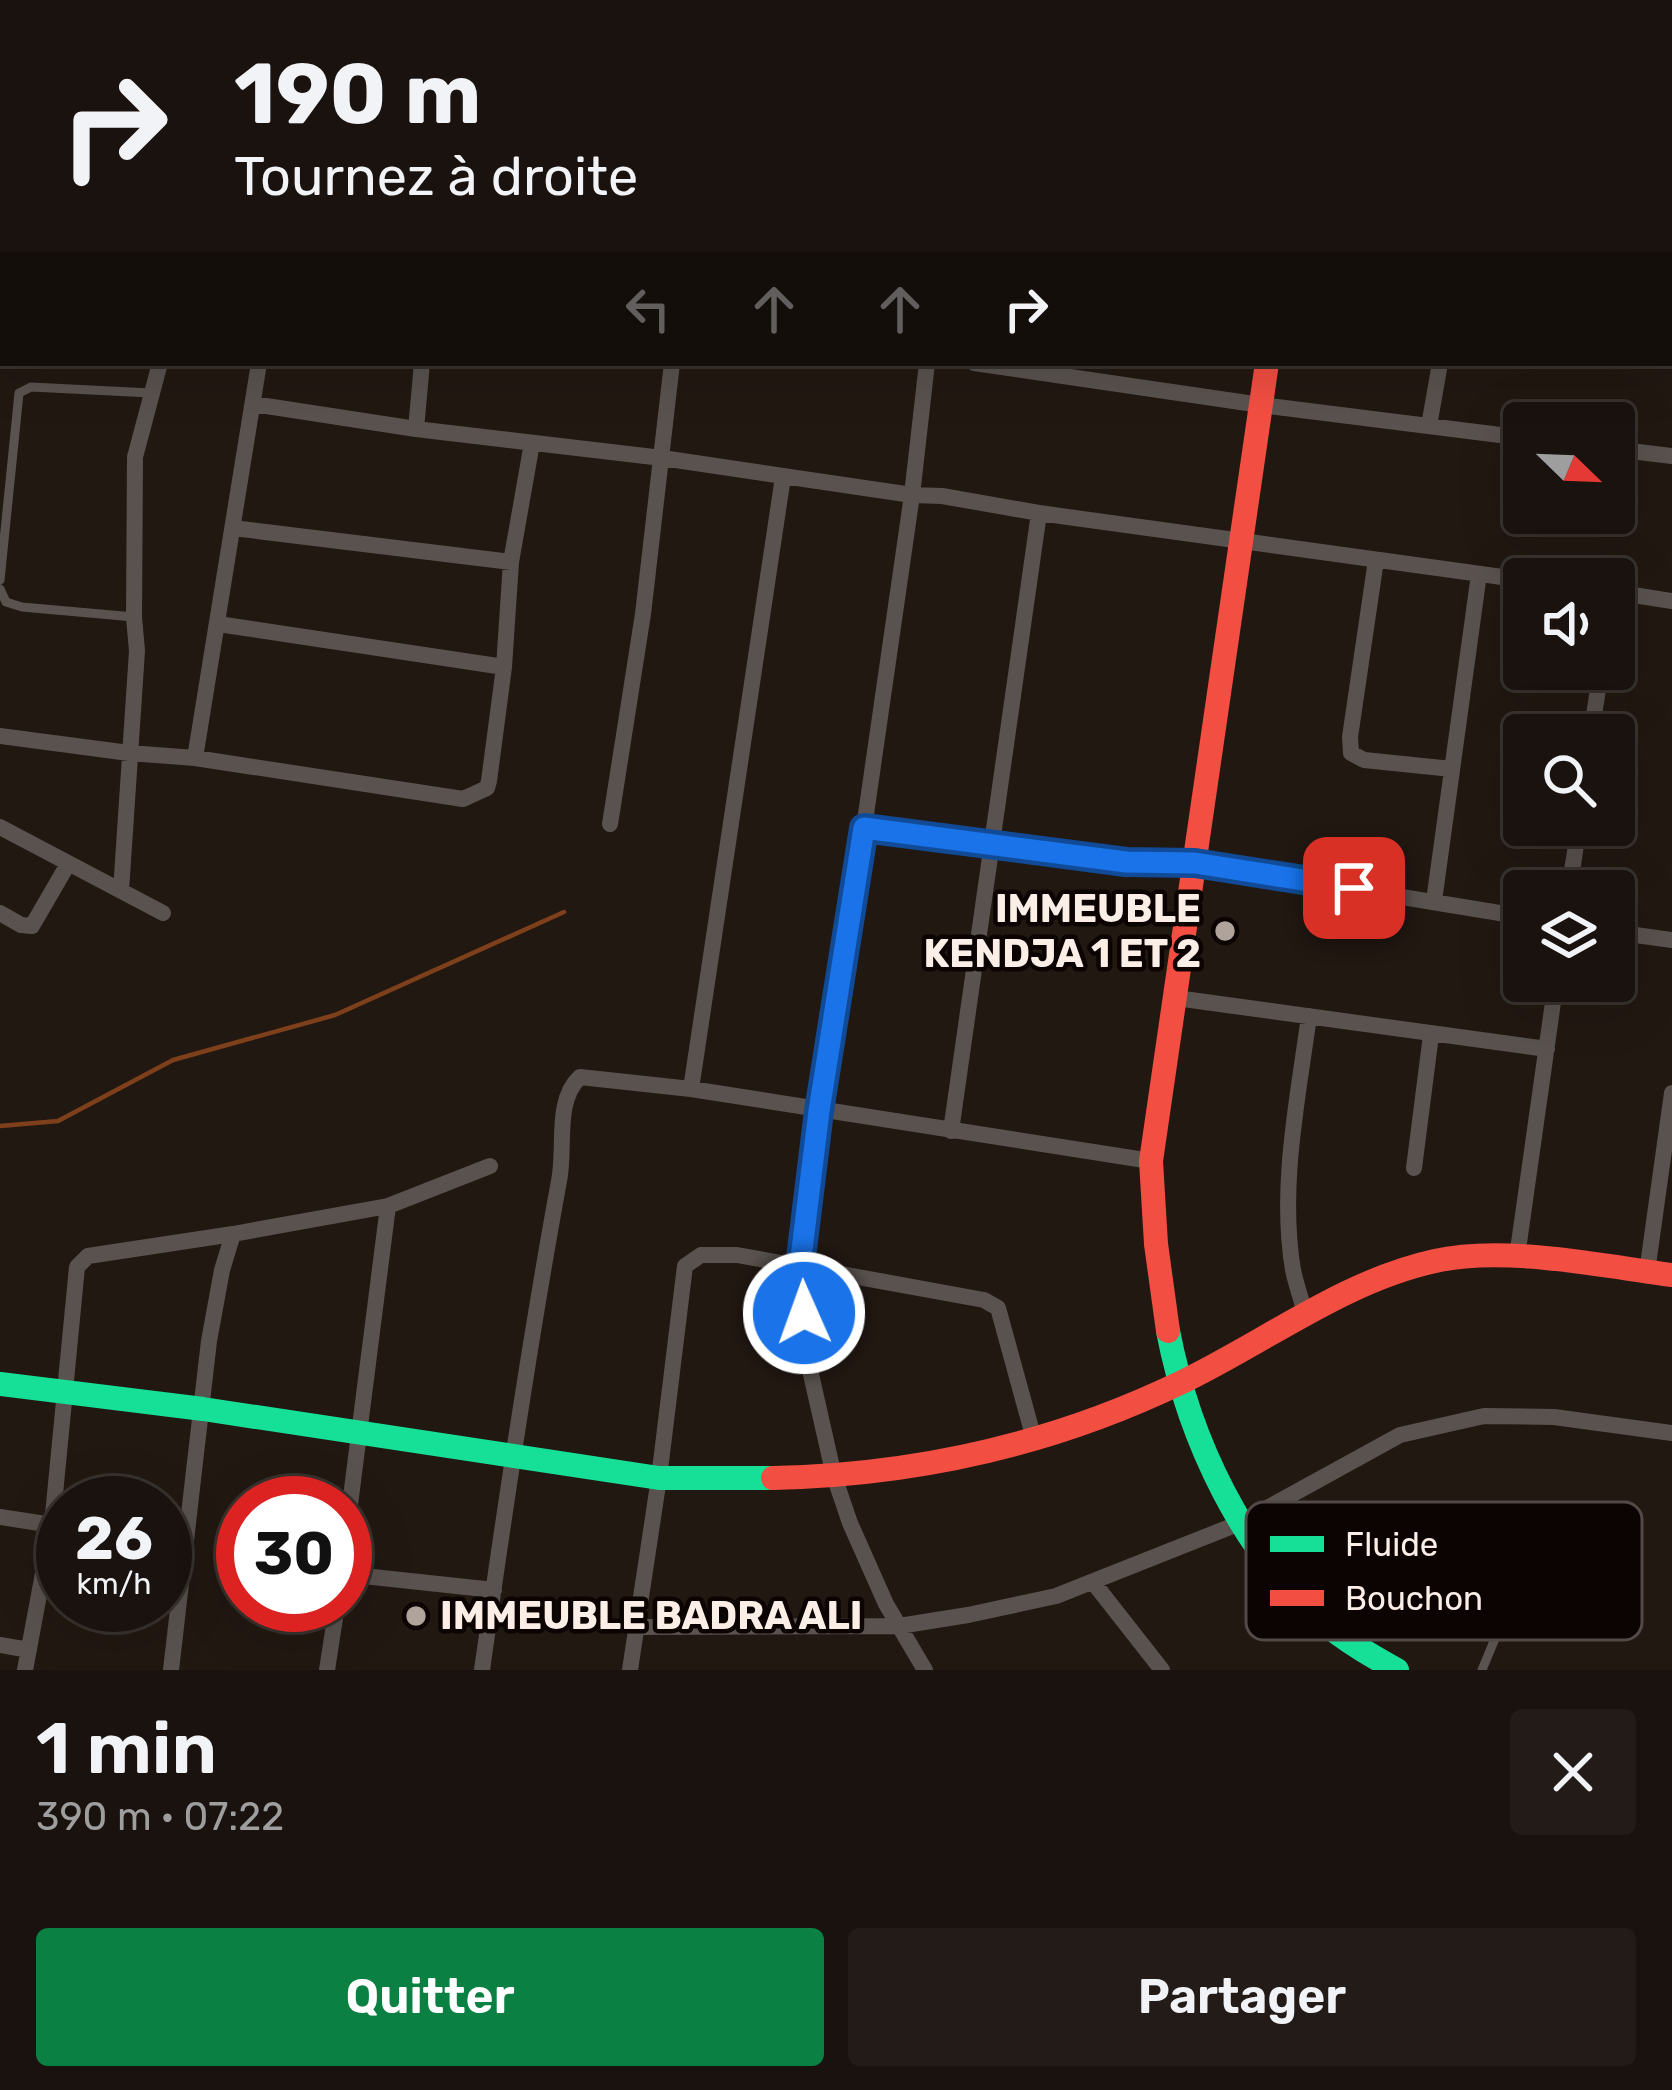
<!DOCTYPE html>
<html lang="fr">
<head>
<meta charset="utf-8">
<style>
  :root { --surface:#1a120e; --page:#231b17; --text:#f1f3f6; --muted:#9f9e9e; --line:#38322e; --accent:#0b8043 }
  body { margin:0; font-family:Rubik,sans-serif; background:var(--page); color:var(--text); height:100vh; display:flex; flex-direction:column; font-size:45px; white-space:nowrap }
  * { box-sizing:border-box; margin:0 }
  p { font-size:39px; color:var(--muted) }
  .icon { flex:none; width:66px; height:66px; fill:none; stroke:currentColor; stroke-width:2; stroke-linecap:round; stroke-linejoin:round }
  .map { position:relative; height:1670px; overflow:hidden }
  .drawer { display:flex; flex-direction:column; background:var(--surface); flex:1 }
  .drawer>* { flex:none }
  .guide { position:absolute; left:0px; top:0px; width:1674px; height:366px; box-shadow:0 12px 48px #0002,0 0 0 3px var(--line); background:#1a120e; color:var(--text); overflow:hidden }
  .needle { width:78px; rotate:113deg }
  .fabs { position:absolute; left:1503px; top:402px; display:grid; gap:24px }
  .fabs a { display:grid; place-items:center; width:132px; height:132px; border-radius:12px; background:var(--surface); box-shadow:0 12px 48px #0002,0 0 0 3px var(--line); font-size:60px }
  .speed { position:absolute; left:36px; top:1476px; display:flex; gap:24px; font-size:60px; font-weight:700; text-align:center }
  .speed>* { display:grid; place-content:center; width:156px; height:156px; border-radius:50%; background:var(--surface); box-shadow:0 12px 48px #0002,0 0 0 3px var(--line); line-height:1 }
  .speed small { font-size:30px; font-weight:400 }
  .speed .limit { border:18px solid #d22; background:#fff; color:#111 }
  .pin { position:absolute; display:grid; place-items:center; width:102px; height:102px; color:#fff; margin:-51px; border-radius:24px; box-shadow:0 6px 18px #0006 }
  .me { position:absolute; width:132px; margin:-66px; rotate:358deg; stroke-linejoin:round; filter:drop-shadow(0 0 9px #0008) }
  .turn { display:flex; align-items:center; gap:42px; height:252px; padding:0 36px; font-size:54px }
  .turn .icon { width:156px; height:156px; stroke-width:2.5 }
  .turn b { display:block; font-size:84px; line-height:102px }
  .lanes { display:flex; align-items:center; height:114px; padding:0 36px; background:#0003; justify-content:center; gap:60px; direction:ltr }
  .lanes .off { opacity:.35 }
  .round { display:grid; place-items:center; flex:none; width:126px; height:126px; border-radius:12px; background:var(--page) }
  .overview { display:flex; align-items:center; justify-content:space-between; height:204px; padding:0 36px }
  h1 { font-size:72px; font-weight:600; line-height:90px }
  .action { display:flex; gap:24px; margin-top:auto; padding:24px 36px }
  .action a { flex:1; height:138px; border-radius:12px; background:var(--accent); color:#fff; font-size:48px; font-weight:600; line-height:138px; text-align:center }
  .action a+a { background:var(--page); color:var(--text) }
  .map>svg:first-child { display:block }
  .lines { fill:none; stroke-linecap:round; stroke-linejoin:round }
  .stream { stroke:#7e3f1b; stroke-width:4.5 }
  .lane { stroke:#59524e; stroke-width:9 }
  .street { stroke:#59524e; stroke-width:16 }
  .fast { stroke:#16e098; stroke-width:24 }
  .jam { stroke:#f24e42; stroke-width:24 }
  .route-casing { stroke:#114b97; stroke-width:30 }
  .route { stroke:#1a73e8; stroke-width:21 }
  .poi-dot { fill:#afa39c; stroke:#0b0402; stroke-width:4.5 }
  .labels { text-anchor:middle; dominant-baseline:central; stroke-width:9; stroke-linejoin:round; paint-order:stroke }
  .poi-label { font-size:39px; font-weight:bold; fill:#fbeee7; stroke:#0b0402; text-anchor:end }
  .key { fill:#0b0402; stroke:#534a47; stroke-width:3 }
  .key-label { font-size:33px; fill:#fbeee7 }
</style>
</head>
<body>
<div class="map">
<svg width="1672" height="1670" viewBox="0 0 1672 1670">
  <rect width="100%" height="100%" fill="#221812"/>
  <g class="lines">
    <path class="stream" d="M 0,1126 L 58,1121 L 173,1060 L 335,1015 L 564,912"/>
    <path class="lane" d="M 0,580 L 19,393 L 31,387 L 151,393
      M 0,589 L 6,602 L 22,607 L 134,617
      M 1482,1670 L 1499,1629 L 1517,1614 L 1631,1587"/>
    <path class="street" d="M 446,0 L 453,1
      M 0,1 L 13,0
      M 214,3 L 214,0
      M 607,3 L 607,0
      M 692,3 L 693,0
      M 1027,3 L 1027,0
      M 1315,3 L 1315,0
      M 1492,3 L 1492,0
      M 1616,3 L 1616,0
      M 1671,35 L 1672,35
      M 0,89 L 3,89
      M 1671,162 L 1672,162
      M 0,199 L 3,200
      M 1671,255 L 1672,249
      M 1671,291 L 1672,291
      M 974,363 L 1261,405 L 1524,438
      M 253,404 L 416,429 L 662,458 L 912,495 L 942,496 L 1039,513 L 1524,580
      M 1429,426 L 1440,363
      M 416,429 L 422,363
      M 1614,449 L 1672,456
      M 233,528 L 511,562
      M 1376,560 L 1350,737 L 1351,753 L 1364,760 L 1452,769
      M 1614,592 L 1672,601
      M 218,624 L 504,667
      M 1591,735 L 1601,669
      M 0,736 L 129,753 L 195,758 L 463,799 L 487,788 L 489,781 L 504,667 L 511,562 L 532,443
      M 195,758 L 259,363
      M 610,824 L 643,614 L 672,363
      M 0,827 L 163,913
      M 864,828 L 1126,862 L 1195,863 L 1524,917
      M 121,891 L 137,651 L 134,617 L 135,457 L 160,363
      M 1569,891 L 1579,825
      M 1434,901 L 1479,574
      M 0,913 L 21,925 L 32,926 L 68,864
      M 1614,932 L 1672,940
      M 1176,998 L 1547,1049
      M 691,1089 L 783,477
      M 951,1131 L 1039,513
      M 1414,1168 L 1431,1035
      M 1517,1257 L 1556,981
      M 1647,1272 L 1672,1093
      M 1306,1316 C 1302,1301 1296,1285 1293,1270 C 1279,1187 1298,1098 1309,1016
      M 0,1517 L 52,1525
      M 345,1544 L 388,1206
      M 345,1574 L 494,1590
      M 1093,1582 L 1162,1670
      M 636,1627 L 899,1626 L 968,1615 L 1056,1596 L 1240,1523 L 1400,1435 L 1484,1416 L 1554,1417 L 1672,1433
      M 0,1645 L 29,1650
      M 25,1670 L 52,1525 L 77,1267 L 88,1256 L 233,1234
      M 171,1670 L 209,1341 L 222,1270 L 233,1234 L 388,1206 L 490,1166
      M 327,1670 L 337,1605
      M 482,1670 C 505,1507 529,1344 559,1181 C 566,1148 554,1101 580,1077 L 691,1089 L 1151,1161
      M 630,1670 L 659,1478 L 685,1266 L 701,1255 L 737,1255 L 984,1300 L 998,1308 L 1034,1439
      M 925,1670 L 886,1604 L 850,1523 L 834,1476 L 808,1361 L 800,1266 L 819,1111 L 864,828 L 912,495 L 927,363"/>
    <path class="fast" d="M 1168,1331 C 1189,1439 1242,1553 1327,1625 C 1349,1643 1373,1657 1397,1670
      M 0,1384 L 203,1409 L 659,1478 L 773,1478"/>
    <path class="jam" d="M 1168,1331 L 1156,1244 L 1151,1161 L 1267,363
      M 773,1478 C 914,1475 1053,1444 1180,1383 C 1264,1343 1343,1281 1435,1261 C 1504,1245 1602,1266 1672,1275"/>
  </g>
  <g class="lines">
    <defs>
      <path id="route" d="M 804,1313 L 800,1266 L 819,1111 L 864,828 L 1126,862 L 1195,863 L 1354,888"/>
    </defs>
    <use href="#route" class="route-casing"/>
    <use href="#route" class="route"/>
  </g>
  <g class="poi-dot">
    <circle cx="1225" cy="931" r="12"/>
    <circle cx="416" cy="1616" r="12"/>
  </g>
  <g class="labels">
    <g class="poi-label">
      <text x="1201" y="909">IMMEUBLE<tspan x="1201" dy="45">KENDJA 1 ET 2</tspan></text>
      <text x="440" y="1616" text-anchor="start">IMMEUBLE BADRA ALI</text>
    </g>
  </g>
  <rect x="1246" y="1502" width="396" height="138" rx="18" class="key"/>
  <rect x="1270" y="1536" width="54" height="16" fill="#16e098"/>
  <rect x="1270" y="1590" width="54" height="16" fill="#f24e42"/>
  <g class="key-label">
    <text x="1345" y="1556">Fluide</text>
    <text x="1345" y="1610">Bouchon</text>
  </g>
</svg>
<div class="fabs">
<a><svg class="needle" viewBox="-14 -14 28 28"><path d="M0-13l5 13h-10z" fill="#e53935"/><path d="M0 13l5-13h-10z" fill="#9f9e9e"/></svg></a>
<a><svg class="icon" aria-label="sound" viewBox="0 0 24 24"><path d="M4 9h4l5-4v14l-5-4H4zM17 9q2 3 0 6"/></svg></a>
<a><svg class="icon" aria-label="search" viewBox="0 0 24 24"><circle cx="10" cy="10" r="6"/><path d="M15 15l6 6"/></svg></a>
<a><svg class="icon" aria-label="layers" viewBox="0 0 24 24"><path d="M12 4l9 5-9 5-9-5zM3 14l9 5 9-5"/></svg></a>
</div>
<div class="speed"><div>26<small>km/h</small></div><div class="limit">30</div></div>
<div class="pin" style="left:1354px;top:888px;background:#d93025"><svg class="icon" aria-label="arrive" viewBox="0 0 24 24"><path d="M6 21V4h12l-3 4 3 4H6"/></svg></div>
<svg class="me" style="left:804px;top:1313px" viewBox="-20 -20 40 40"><circle r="17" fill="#1a73e8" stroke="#fff" stroke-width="3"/><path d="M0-11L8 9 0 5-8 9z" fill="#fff"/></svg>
<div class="guide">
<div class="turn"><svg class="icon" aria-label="right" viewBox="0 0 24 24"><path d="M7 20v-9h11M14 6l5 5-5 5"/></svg><div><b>190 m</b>Tournez à droite</div></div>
<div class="lanes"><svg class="icon off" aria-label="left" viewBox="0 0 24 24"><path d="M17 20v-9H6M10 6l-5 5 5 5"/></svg><svg class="icon off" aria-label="ahead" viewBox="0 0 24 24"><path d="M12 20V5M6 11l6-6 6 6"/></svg><svg class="icon off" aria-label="ahead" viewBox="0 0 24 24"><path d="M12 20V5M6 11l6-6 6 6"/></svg><svg class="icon" aria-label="right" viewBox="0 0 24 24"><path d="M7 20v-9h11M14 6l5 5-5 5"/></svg></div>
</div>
</div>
<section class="drawer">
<div class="overview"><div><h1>1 min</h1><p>390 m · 07:22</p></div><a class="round"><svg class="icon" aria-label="close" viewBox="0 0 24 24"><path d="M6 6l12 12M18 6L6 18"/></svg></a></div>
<div class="action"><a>Quitter</a><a>Partager</a></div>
</section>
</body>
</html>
